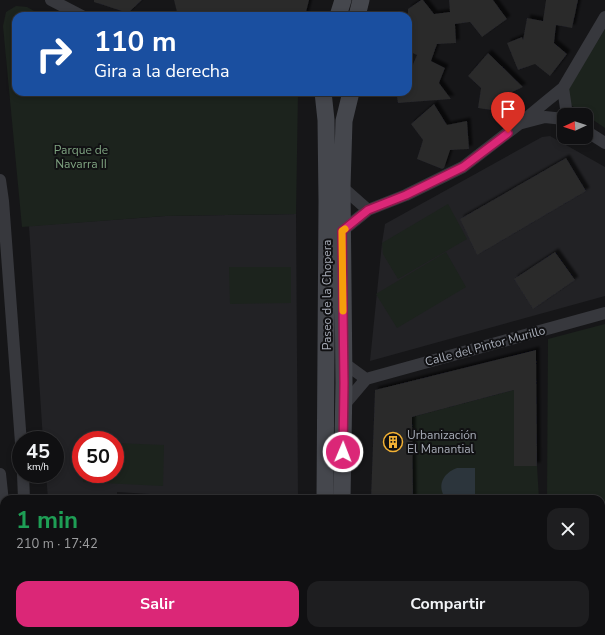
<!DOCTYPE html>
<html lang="es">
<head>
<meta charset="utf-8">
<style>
  :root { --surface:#101012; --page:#1e1e20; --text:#f1f3f6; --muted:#9c9d9f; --line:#303032; --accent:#db2777 }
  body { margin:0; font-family:"Nunito Sans",sans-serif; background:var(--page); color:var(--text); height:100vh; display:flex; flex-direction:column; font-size:15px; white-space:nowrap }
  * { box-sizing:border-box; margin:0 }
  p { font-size:13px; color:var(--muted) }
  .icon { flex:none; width:22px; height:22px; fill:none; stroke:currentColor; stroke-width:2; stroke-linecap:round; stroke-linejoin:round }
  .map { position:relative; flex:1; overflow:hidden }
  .sheet { position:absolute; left:0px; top:495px; width:605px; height:140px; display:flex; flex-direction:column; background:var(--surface); border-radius:12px 12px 0 0; box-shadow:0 2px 6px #0003,0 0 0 1px var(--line) }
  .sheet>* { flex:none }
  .top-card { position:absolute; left:12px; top:12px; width:400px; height:84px; border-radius:12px; box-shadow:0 2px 6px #0003,0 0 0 1px var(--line); background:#1a4fa0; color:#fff; overflow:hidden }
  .needle { width:26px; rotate:267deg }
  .tools { position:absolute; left:557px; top:108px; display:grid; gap:8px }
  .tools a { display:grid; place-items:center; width:36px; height:36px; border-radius:8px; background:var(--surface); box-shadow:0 2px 6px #0003,0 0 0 1px var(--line); font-size:20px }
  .speed { position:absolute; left:12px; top:431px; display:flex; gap:8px; font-size:20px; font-weight:700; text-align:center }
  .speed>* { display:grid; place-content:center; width:52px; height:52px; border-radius:50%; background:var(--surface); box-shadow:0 2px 6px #0003,0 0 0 1px var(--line); line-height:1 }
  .speed small { font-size:10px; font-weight:400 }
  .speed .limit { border:6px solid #d22; background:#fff; color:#111 }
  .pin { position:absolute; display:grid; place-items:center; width:34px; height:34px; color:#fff; margin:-41px -17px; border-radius:50% 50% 50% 0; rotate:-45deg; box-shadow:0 0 4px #0007 }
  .pin .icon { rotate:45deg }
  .me { position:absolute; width:44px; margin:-22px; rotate:1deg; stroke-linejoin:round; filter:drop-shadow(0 0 3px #0008) }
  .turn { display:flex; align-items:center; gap:14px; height:84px; padding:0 16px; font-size:18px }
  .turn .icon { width:52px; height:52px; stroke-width:2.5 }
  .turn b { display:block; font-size:28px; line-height:34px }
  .round { display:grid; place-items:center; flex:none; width:42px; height:42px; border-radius:12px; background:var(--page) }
  .overview { display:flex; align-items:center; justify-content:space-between; height:68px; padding:0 16px }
  h1 { font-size:24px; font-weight:700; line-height:30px; color:#1e9e55 }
  .primary-button { display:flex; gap:8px; margin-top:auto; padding:8px 16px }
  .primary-button a { flex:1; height:46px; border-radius:12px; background:var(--accent); color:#fff; font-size:16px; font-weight:700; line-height:46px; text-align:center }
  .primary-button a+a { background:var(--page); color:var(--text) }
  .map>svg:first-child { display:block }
  .built { fill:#222225; fill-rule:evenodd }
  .green { fill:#1c231d }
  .water { fill:#2c353c }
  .building { fill:#29292c; filter:url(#shadow) }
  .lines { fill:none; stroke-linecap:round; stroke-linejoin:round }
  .minor { stroke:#37383d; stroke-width:12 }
  .secondary { stroke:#45474d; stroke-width:17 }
  .route-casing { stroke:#8e194d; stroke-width:10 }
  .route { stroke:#db2777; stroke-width:7 }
  .slow { stroke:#f59e0b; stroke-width:7 }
  .labels { text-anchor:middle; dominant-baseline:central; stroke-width:4; stroke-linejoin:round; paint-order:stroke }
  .park-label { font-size:12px; fill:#7fa381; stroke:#111113 }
  .street-label { font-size:12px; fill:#a8adb8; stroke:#111113 }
  .poi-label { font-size:12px; fill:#a8adb8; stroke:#111113; text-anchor:start }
</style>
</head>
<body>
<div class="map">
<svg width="605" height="635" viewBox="0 0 605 635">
  <defs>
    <filter id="shadow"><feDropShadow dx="3.5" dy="-3.5" stdDeviation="1" flood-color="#0009"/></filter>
  </defs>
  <rect width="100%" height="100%" fill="#161618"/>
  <path class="built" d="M 550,136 L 605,167 L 605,296 L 370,361 L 382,243 L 385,224 L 542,137 Z
    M 296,214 L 298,499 L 231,499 L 117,492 L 117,499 L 48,499 L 46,474 L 55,474 L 55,440 L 43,440 L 29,226 L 165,216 ZM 81,440 L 115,440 L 115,474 L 81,474 Z"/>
  <path class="green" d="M 16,6 L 27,7 L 43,16 L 16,16 L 16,92 L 298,92 L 296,214 L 165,216 L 22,227 L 3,26 L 6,12 Z
    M 605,29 L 605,128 L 562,99 Z
    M 448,204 L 467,239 L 398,279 L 383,254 L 382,243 Z
    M 446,252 L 466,287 L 397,328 L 376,294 Z
    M 229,267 L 291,267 L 291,303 L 230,304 Z
    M 605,324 L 605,618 L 601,617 L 601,499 L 547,499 L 548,339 Z
    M 514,390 L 514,466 L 537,466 L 539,499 L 413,499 L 412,417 Z
    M 115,443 L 164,445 L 163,486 L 83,482 L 84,474 L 115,474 Z
    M 4,591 L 4,631 L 56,631 L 55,635 L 0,635 L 0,594 Z"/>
  <path class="water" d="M 457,468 L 475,468 L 475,499 L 446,499 C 436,486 443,473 457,468 Z"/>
  <path class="building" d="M 94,0 L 142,0 L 128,13 L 94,2 Z
    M 174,0 L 309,0 L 305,16 L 178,16 Z
    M 421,0 L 423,0 L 434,14 L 450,12 L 449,0 L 493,0 L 507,19 L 482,37 L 470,22 L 455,24 L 456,43 L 437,44 L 431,61 L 445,68 L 439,83 L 451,99 L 398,103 L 396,92 L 408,92 L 408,71 L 410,71 L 417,55 L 408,51 L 408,9 Z
    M 546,0 L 578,0 L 572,28 L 556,25 L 554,43 L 567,54 L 550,76 L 535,64 L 518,70 L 507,43 L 522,37 L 523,40 L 527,18 L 543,21 Z
    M 488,53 L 523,87 L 508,94 L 505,112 L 478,108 L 481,88 L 468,76 Z
    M 434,104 L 447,125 L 467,121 L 469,149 L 450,150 L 444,168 L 442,169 L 417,159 L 423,140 L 411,124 Z
    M 566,158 L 586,191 L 477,255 L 460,219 Z
    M 555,252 L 575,280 L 533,309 L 514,279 Z
    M 536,350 L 537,466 L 514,466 L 514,390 L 412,417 L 413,499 L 371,499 L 375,390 Z"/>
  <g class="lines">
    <path class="minor" d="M 51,0 L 82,16
      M 563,88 L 567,115
      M 522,123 L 545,117 L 564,119
      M 586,131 L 605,143
      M 0,180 L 3,201 L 21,443
      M 342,187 L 368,210
      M 342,231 L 368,210 L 406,195 L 463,167 L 519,124 L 548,100 L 563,88 L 605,17
      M 366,379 L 605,313
      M 344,405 L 366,379 L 344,363
      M 0,474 L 4,511
      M 23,474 L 24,499
      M 528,631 L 551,633 L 557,635"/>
    <path class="secondary" d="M 338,16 L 343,0
      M 357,16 L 361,0
      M 323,92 L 326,120 L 327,201 L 325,499
      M 342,499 L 344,383 L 342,187 L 344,121 L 351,92
      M 0,577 L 4,574
      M 295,631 L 295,635
      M 73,635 L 74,631
      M 94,635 L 100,634 L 139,635
      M 372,635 L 373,631"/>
  </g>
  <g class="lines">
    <defs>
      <path id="route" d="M 343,452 L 344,383 L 342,231 L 368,210 L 406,195 L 463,167 L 508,133"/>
    </defs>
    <use href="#route" class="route-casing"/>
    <use href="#route" class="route"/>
    <path class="slow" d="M 343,311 L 342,231 L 345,229"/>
  </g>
  <defs>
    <symbol id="building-ring" viewBox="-11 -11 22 22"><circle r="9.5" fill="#111113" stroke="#f2b134" stroke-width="1.5"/><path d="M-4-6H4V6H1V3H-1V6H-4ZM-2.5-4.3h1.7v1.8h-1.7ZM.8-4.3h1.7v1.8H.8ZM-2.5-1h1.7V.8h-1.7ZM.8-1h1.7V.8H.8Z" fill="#f2b134"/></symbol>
  </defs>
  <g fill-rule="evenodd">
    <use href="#building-ring" x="382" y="431" width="22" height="22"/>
  </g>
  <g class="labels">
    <g class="park-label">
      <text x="81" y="150">Parque de<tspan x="81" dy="14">Navarra II</tspan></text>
    </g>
    <g class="street-label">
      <text transform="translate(327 295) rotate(-90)">Paseo de la Chopera</text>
      <text transform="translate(485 346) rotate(-15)">Calle del Pintor Murillo</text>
    </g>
    <g class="poi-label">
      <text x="407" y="435">Urbanización<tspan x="407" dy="14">El Manantial</tspan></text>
    </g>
  </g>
</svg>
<div class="tools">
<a><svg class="needle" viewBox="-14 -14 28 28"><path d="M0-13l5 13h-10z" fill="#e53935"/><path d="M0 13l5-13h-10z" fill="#9c9d9f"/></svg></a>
</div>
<div class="speed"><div>45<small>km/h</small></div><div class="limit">50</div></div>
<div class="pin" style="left:508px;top:133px;background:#d93025"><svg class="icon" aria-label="arrive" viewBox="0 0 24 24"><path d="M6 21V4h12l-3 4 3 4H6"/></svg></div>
<svg class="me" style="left:343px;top:452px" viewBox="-20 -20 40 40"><circle r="17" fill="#db2777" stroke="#fff" stroke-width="3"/><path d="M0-11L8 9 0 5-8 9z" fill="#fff"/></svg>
<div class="top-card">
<div class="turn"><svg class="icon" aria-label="right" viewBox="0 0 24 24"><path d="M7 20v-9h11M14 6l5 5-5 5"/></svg><div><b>110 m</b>Gira a la derecha</div></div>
</div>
<section class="sheet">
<div class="overview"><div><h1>1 min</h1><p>210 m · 17:42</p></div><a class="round"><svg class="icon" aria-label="close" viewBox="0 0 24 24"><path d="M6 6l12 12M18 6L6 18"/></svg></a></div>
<div class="primary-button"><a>Salir</a><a>Compartir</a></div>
</section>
</div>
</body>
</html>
